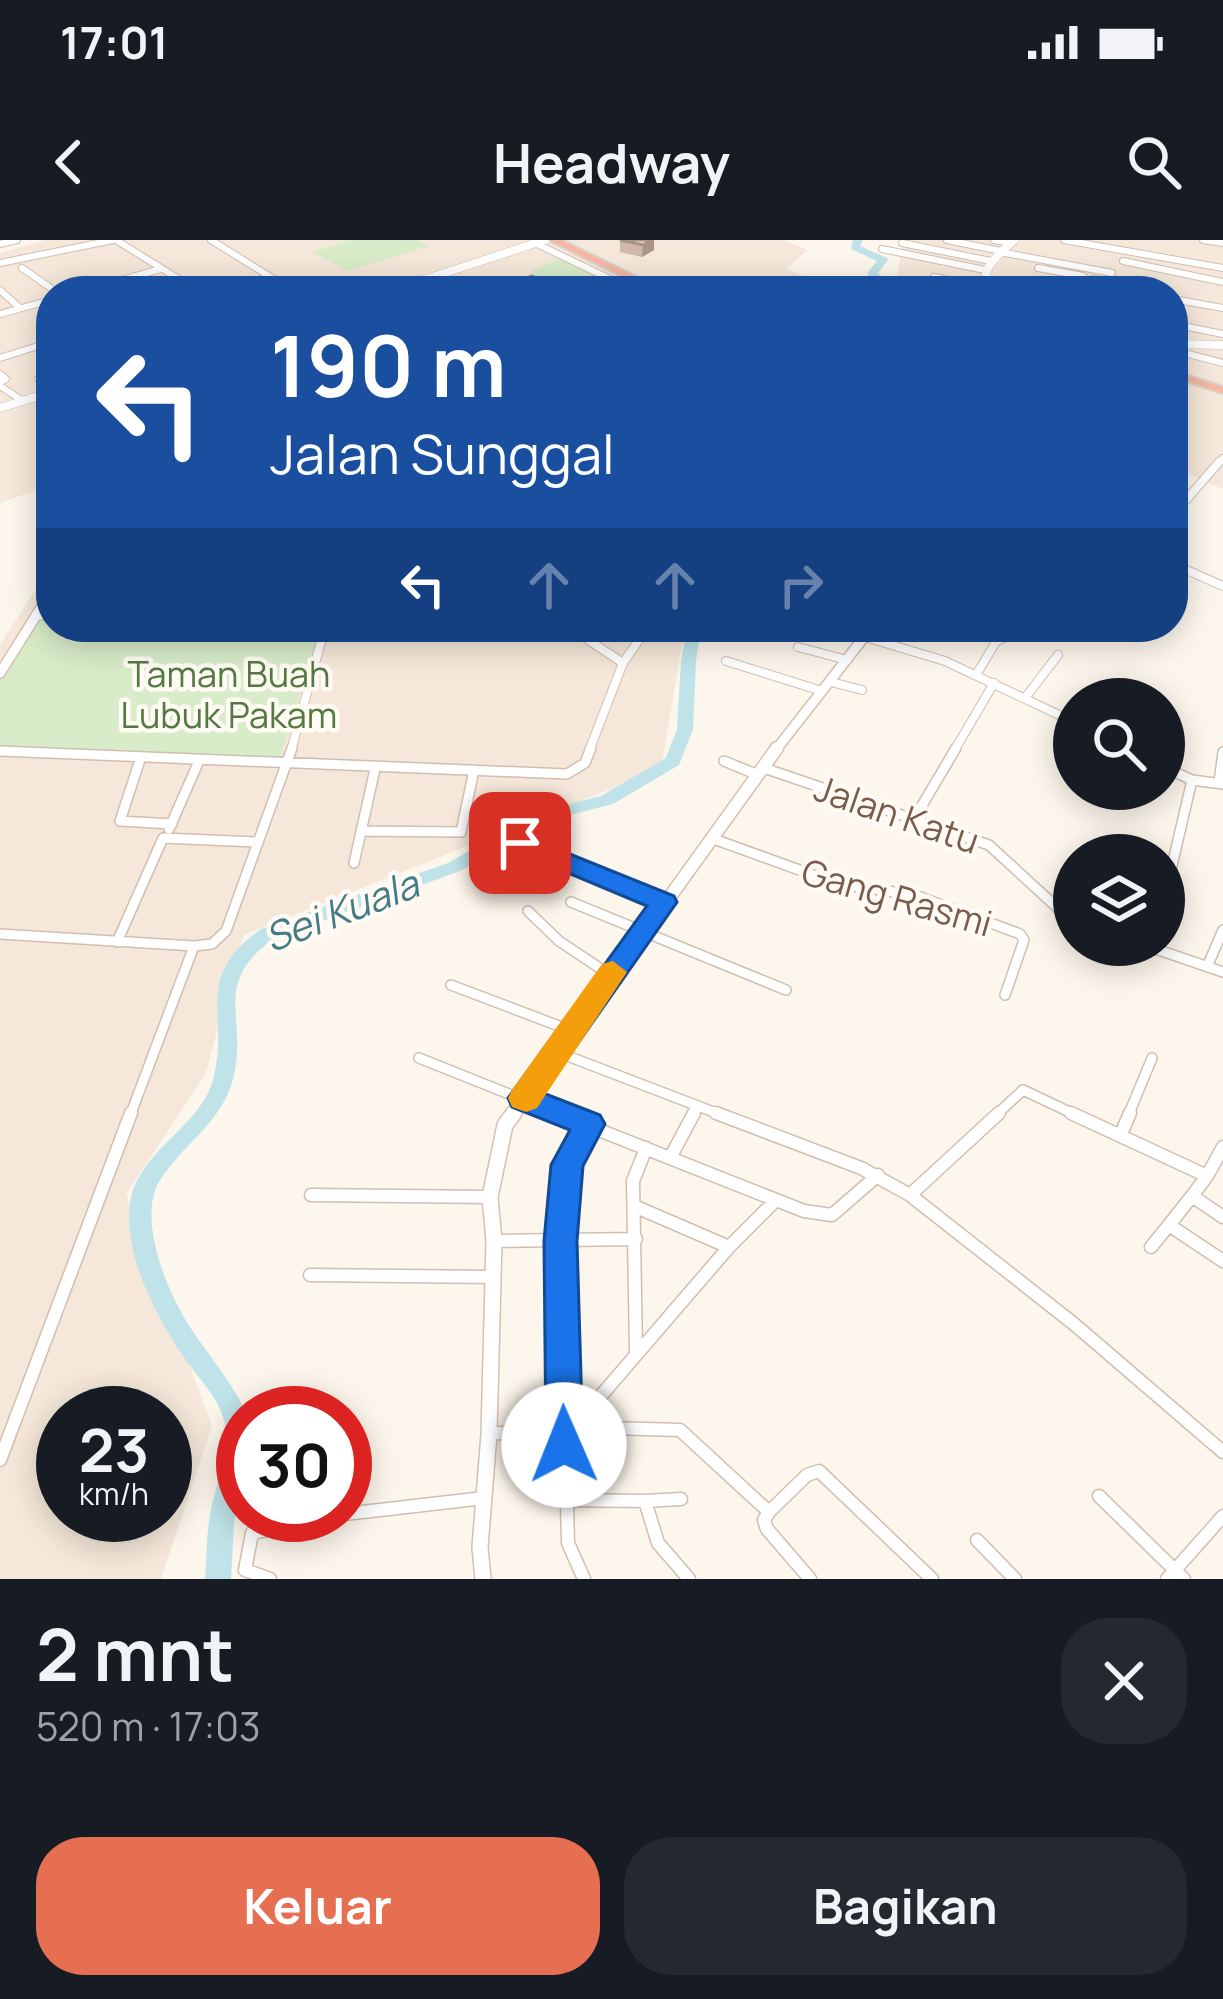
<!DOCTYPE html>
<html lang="id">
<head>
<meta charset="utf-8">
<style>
  :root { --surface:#171b24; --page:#242831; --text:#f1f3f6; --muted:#9ea1a6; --accent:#e76f51 }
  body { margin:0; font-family:Manrope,sans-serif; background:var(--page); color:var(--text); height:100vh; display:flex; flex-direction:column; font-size:45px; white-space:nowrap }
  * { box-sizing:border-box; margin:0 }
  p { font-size:39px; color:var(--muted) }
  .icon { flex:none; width:66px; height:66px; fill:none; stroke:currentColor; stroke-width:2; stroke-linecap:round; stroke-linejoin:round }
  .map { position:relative; height:1339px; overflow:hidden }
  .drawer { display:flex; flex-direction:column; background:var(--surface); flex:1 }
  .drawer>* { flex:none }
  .guide { position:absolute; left:36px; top:36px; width:1152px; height:366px; border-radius:48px; box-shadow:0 6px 30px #0003; background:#1a4fa0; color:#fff; overflow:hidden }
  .buttons { position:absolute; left:1053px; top:438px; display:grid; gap:24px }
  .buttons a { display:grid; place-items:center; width:132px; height:132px; border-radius:50%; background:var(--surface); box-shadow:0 6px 30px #0003; font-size:60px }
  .speed { position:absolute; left:36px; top:1146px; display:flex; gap:24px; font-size:60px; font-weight:700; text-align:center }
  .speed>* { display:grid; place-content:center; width:156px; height:156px; border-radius:50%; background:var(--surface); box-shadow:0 6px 30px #0003; line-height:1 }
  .speed small { font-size:30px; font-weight:400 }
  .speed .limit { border:18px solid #d22; background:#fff; color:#111 }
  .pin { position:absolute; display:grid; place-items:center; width:102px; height:102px; color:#fff; margin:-51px; border-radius:24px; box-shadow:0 6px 18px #0006 }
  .me { position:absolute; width:132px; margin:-66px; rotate:359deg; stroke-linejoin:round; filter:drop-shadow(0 0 9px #0008) }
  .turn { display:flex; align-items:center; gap:42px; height:252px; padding:0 36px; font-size:54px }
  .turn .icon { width:156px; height:156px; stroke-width:2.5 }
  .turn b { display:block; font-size:84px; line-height:102px }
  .lanes { display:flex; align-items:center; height:114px; padding:0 36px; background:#0003; justify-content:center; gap:60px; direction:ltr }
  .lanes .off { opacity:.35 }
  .round { display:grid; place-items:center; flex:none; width:126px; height:126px; border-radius:48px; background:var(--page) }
  .overview { display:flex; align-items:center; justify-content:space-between; height:204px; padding:0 36px }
  h1 { font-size:72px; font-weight:700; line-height:90px }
  .action { display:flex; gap:24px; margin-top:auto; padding:24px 36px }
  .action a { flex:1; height:138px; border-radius:48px; background:var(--accent); color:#fff; font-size:48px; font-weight:700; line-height:138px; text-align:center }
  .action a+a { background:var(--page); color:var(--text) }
  .status { display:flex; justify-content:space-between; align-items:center; height:84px; padding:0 60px; background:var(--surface); direction:ltr }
  .status svg { height:33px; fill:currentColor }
  header { display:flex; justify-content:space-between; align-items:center; height:156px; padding:0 36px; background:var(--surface); font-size:54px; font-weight:700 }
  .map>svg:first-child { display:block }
  .residential { fill:#f5e8da; fill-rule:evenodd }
  .green { fill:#d8ecc9 }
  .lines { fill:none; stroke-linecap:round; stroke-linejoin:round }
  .river { fill:#bfe3e8; fill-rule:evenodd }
  .street-far3-casing { stroke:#d1beb0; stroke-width:8 }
  .street-far2-casing { stroke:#d1beb0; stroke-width:10 }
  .street-far1-casing { stroke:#d1beb0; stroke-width:12 }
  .street-casing { stroke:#d1beb0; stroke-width:15 }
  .secondary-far3-casing { stroke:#d6c0b0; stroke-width:9 }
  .secondary-far2-casing { stroke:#d6c0b0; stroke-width:12 }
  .secondary-far1-casing { stroke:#d6c0b0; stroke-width:15 }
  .secondary-casing { stroke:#d6c0b0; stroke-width:18 }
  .highway-casing { stroke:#dad1cd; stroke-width:4 }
  .street-far3 { stroke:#fff; stroke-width:6 }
  .street-far2 { stroke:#fff; stroke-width:8 }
  .street-far1 { stroke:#fff; stroke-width:9 }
  .street { stroke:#fff; stroke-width:12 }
  .secondary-far3 { stroke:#fff; stroke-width:8 }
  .secondary-far2 { stroke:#fff; stroke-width:9 }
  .secondary-far1 { stroke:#fff; stroke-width:12 }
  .secondary { stroke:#fff; stroke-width:15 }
  .highway { fill:#f7b7a3; fill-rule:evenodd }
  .wall { fill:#d1b7a8 }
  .shaded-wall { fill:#aa9588 }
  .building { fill:#f3d5c3; stroke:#aa9588; stroke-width:3 }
  .route { fill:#1a73e8; stroke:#114b97; stroke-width:3 }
  .slow { fill:#f59e0b }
  .labels { text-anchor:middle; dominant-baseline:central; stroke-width:9; stroke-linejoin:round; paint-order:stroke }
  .park-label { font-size:36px; fill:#537a41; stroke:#fffaf3 }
  .street-label { font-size:36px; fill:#7a5c4d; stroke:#fffaf3 }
  .water-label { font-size:39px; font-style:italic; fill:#437c86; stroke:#fffaf3 }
</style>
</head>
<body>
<div class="status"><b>17:01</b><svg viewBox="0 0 49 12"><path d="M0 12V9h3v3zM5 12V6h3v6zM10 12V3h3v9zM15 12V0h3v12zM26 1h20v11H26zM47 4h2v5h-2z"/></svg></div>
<header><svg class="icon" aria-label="back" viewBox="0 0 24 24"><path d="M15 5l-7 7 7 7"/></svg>Headway<svg class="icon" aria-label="search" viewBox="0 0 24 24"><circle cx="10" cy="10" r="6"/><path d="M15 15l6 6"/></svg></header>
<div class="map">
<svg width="1223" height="1339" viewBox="0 0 1223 1339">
  <rect width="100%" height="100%" fill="#fdf6ec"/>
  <path class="residential" d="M 45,0 L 783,0 L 808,10 L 786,29 L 844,51 L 51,51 L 51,245 L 0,263 L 0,13 Z
    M 904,0 L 1223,0 L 1223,249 L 1173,227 L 1173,198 L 1184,172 L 1173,166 L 1173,51 L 929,51 L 897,36 Z
    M 51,327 L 51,387 L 685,387 L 661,529 L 244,695 L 205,835 L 126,954 L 212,1186 L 161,1339 L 0,1339 L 0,404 ZM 63,1173 L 165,1173 L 165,1275 L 63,1275 Z"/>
  <path class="green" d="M 350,0 L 417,0 L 429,6 L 349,31 L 312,12 Z
    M 564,17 L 621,46 L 548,51 L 532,43 L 533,30 Z
    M 39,377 L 51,378 L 51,387 L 321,389 L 278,522 L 0,508 L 0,439 Z"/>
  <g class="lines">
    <path class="river" d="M 853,0 L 863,0 L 860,6 L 887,18 L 888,20 L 878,33 L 895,51 L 884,51 L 868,35 L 867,33 L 877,21 L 851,9 Z
      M 687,387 L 701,387 L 696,421 L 693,489 L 679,525 L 613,564 L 550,580 L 460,631 L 273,699 C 210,745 249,777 233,839 C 222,883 181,905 159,942 C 151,956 151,971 152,987 C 157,1026 174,1064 196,1096 C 214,1122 233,1144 246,1173 L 243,1173 L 243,1238 L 234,1284 L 231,1339 L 205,1339 C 207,1318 206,1296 210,1275 C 215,1243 233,1210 223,1177 C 216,1154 196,1136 183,1116 C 155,1075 124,1015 130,964 C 137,910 202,888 214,836 C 229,771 193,738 261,689 L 448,623 L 538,572 L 601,556 L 666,518 L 677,489 L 681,421 Z"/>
    <defs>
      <path id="street-far3" d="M 116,0 L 198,51
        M 211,0 L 293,51
        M 947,0 L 1001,11
        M 994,0 L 1011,3
        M 1064,0 L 1223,28
        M 1203,0 L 1223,3
        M 535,3 L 635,51
        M 902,3 L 991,21
        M 0,4 L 17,0
        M 882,9 L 985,30
        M 1000,12 L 1112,33
        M 1123,21 L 1223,42
        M 0,23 L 113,0
        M 22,28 L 55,51
        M 1038,28 L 1083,36
        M 135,36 L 153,46
        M 934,37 L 987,48
        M 1045,41 L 1064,44 L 1094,39 L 1147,49
        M 1107,41 L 1102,48 L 1116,51
        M 913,42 L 941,51
        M 984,42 L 1029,51
        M 905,46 L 920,51
        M 0,50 L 20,68
        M 83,51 L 161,29
        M 222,51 L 268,37
        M 1173,59 L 1223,68
        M 0,74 L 51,60
        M 1173,84 L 1223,94
        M 1173,110 L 1223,123
        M 0,118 L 51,102
        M 0,134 L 6,139 L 0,142
        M 38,139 L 51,149
        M 0,146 L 23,161
        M 1216,225 L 1223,218"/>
      <path id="street-far2" d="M 1173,275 L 1219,222
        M 1173,324 L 1223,346
        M 36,375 L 51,376
        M 569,387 L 623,423
        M 865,397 L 945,421 L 1074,482
        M 798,407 L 847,420
        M 726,421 L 822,451
        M 976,435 L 996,402 L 1017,390 L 1014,387
        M 831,442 L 862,450
        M 1025,458 L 1058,415
        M 0,511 L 5,511
        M 291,511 L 325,387 L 308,387
        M 589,511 L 623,423 L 648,387
        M 954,511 L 994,443"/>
      <path id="street-far1" d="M 0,511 L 567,534 L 585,523 L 591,508
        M 140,520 L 120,581 L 172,584
        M 724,521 L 758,535
        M 1164,527 L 1192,540 L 1223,544
        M 764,528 L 989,605 L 1074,683
        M 1219,542 L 1223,512
        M 914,579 L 956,508
        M 169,589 L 199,521
        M 362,591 L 461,592 L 474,530
        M 711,598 L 838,644 L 915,655 L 1020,694 L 1024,700 L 1005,755
        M 513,603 L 664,662
        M 354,623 L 375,529
        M 1164,660 L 1192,540
        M 571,662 L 786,750
        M 528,671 L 559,701 L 610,735
        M 0,694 L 194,706
        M 117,702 L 163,598 L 258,602
        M 1144,705 L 1223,732
        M 1207,727 L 1223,690
        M 451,745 L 572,791
        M 557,812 L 724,876
        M 419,818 L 564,876
        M 130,876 L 194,706 L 212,704 L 226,691 L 292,508
        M 692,876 L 697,866
        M 995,876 L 1023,850 L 1078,876
        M 1128,876 L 1152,818"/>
      <path id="street" d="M 556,873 L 804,971 L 832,975 L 878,935
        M 716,873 L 861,928 L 910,955 L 1074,1084 L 1223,1212
        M 1071,873 L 1207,936 L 1192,956
        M 1121,894 L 1130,873
        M 670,918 L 694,873
        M 1207,936 L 1223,907
        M 311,955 L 490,957
        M 910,955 L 999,873
        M 634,966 L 729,1007
        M 1169,985 L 1192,956 L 1223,977
        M 494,1001 L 636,999
        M 1151,1007 L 1169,985 L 1223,1021
        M 310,1035 L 493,1037
        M 636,1111 L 633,941 L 646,908
        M 574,1187 L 729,1007 L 775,961
        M 489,1194 L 574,1187 L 680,1190 L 769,1272 L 764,1280 L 767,1289 L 810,1339
        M 0,1220 L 131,873
        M 1099,1256 L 1184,1339
        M 566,1260 L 645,1261 L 658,1303 L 689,1339
        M 645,1261 L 681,1259
        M 769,1272 L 807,1235 L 819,1231 L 932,1339
        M 345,1274 L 484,1258
        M 977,1300 L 1015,1339
        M 270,1339 L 245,1330 L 252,1293 L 341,1275
        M 584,1339 L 568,1303 L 560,1001 L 567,925 L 589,885
        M 1167,1339 L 1223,1276"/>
      <path id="secondary-far3" d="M 390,51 L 545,0
        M 990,51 C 976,30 999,15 1014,0
        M 1173,104 L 1223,105
        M 0,168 L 51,152"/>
      <path id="secondary-far2" d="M 0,433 L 51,352
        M 775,511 L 872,387"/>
      <path id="secondary-far1" d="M 512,876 L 777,508"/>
      <path id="secondary" d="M 483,1339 L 480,1307 L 489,1194 L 494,1001 L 490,957 L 505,885 L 514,873"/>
      <path id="highway" d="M 549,0 L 561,0 L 665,51 L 652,51 Z
        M 1173,131 L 1223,147 L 1223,153 L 1173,137 Z"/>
    </defs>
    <use href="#street-far3" class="street-far3-casing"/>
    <use href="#street-far2" class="street-far2-casing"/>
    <use href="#street-far1" class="street-far1-casing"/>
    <use href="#street" class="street-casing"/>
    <use href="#secondary-far3" class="secondary-far3-casing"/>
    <use href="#secondary-far2" class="secondary-far2-casing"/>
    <use href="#secondary-far1" class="secondary-far1-casing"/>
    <use href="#secondary" class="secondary-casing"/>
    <use href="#highway" class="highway-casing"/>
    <use href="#street-far3" class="street-far3"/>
    <use href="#street-far2" class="street-far2"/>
    <use href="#street-far1" class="street-far1"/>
    <use href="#street" class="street"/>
    <use href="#secondary-far3" class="secondary-far3"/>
    <use href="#secondary-far2" class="secondary-far2"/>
    <use href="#secondary-far1" class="secondary-far1"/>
    <use href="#secondary" class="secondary"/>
    <use href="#highway" class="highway"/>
  </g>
  <path class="wall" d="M 620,0 L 654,0 L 654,10 L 642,17 L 620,12 Z"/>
  <path class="shaded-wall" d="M 651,0 L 654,0 L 654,10 L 642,17 L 643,5 Z
    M 543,42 L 544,51 L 516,51 Z"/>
  <path class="building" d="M 620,0 L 651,0 L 643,5 Z
    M 532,36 L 543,42 L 516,51 L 489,51 Z"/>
  <path class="route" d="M 520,594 L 674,656 L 677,662 L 543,853 L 600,875 L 605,884 L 583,926 L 577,1001 L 583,1205 L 577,1218 L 564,1223 L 551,1218 L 546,1205 L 544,1001 L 551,925 L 570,890 L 512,867 L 508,858 L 647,666 L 511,609 L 507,603 Z"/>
  <path class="slow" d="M 613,721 L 627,732 L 537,868 L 526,872 L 512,867 L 508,858 L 512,850 L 602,724 Z"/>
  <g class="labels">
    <g class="park-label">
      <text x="229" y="433">Taman Buah<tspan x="229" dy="41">Lubuk Pakam</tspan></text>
    </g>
    <g class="street-label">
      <text transform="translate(897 574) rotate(19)">Jalan Katu</text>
      <text transform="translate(897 657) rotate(16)">Gang Rasmi</text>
    </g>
    <g class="water-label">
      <text transform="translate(341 670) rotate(-21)">Sei Kuala</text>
    </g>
  </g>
</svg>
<div class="buttons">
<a><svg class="icon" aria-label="search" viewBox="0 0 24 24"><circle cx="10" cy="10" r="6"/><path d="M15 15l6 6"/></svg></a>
<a><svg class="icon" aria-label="layers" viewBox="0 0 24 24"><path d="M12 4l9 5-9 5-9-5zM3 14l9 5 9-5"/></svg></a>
</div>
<div class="speed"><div>23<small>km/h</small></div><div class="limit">30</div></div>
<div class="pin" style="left:520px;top:603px;background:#d93025"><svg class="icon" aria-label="arrive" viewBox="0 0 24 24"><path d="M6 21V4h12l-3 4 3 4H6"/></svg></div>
<svg class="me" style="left:564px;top:1205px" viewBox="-20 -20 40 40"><circle r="19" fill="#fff"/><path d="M0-13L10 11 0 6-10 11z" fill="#1a73e8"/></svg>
<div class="guide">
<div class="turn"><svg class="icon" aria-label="left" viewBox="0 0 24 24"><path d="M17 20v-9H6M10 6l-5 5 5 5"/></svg><div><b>190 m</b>Jalan Sunggal</div></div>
<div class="lanes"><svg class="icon" aria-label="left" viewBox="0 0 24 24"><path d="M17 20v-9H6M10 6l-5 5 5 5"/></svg><svg class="icon off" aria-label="ahead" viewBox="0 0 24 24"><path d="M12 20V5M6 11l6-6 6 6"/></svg><svg class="icon off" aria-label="ahead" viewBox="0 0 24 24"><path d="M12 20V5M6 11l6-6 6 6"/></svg><svg class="icon off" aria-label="right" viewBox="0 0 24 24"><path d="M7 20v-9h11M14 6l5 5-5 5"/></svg></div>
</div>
</div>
<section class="drawer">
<div class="overview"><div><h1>2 mnt</h1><p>520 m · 17:03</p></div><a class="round"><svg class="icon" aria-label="close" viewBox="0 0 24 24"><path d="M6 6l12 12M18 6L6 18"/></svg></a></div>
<div class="action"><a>Keluar</a><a>Bagikan</a></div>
</section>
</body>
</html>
